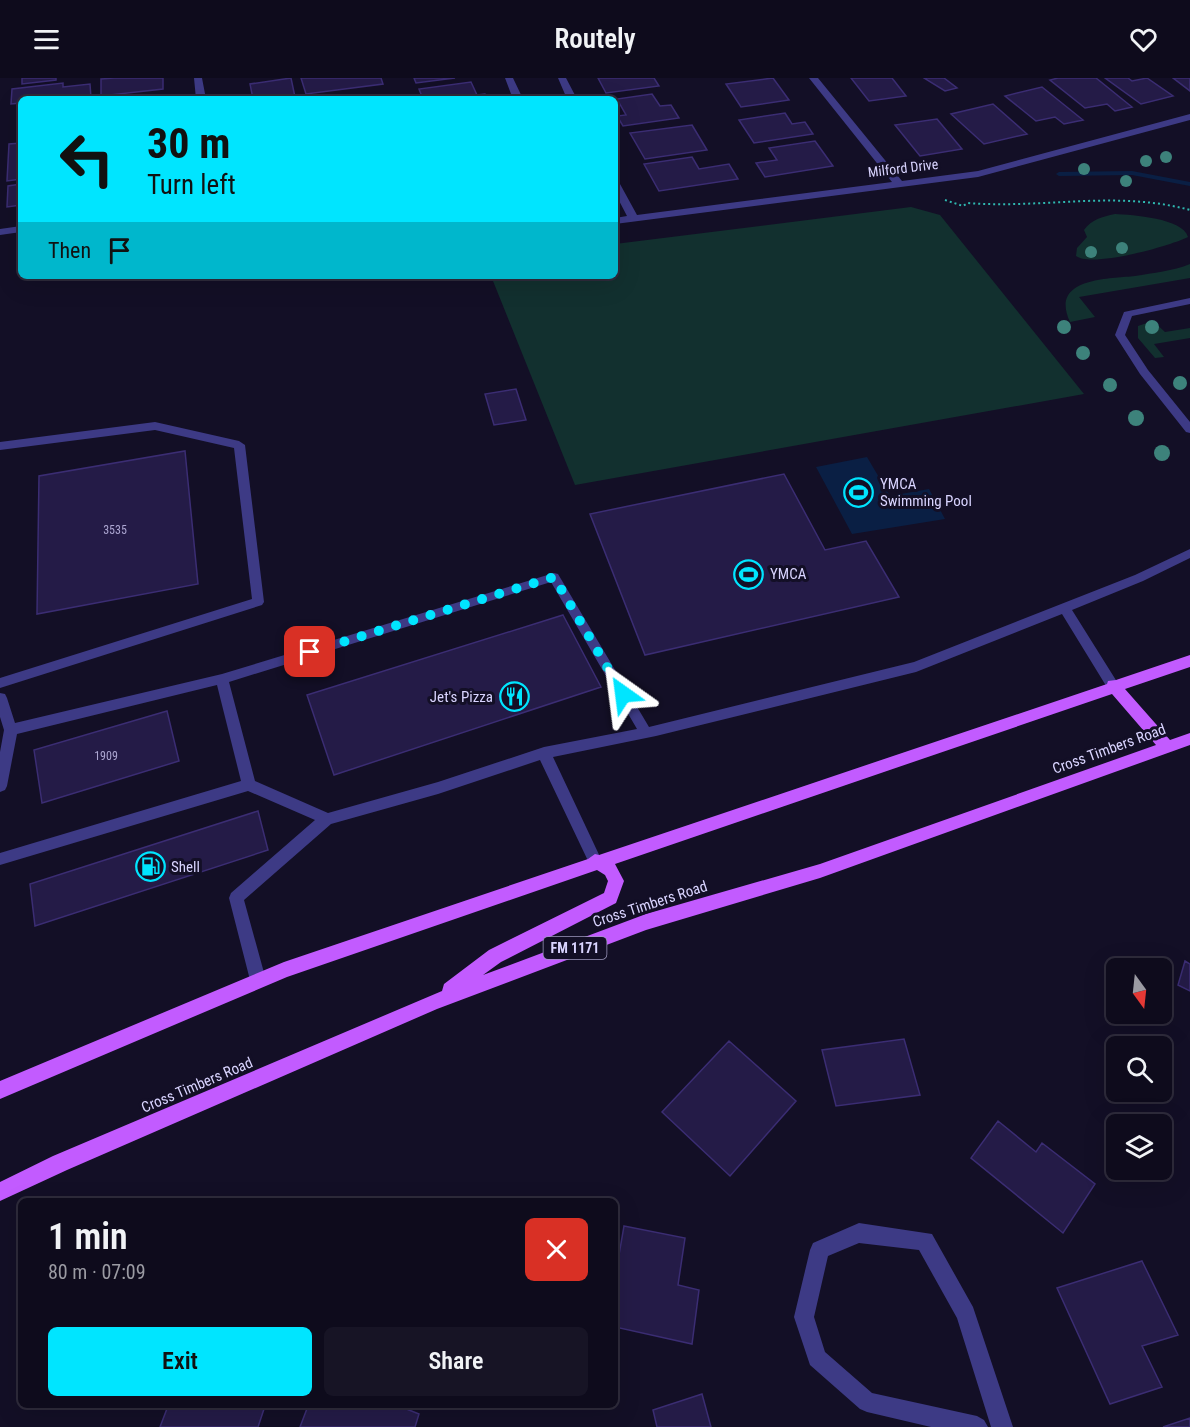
<!DOCTYPE html>
<html lang="en">
<head>
<meta charset="utf-8">
<style>
  :root { --surface:#0e0b1c; --page:#171425; --text:#f1f3f6; --muted:#9b9ba3; --line:#2e2b3b; --accent:#00e5ff }
  body { margin:0; font-family:"Roboto Condensed",sans-serif; background:var(--page); color:var(--text); height:100vh; display:flex; flex-direction:column; font-size:22px; white-space:nowrap }
  * { box-sizing:border-box; margin:0 }
  p { font-size:20px; color:var(--muted) }
  .icon { flex:none; width:33px; height:33px; fill:none; stroke:currentColor; stroke-width:2; stroke-linecap:round; stroke-linejoin:round }
  .map { position:relative; flex:1; overflow:hidden }
  .sheet { position:absolute; left:18px; top:1120px; width:600px; height:210px; display:flex; flex-direction:column; background:var(--surface); border-radius:9px; box-shadow:0 6px 24px #0002,0 0 0 2px var(--line) }
  .sheet>* { flex:none }
  .banner { position:absolute; left:18px; top:18px; width:600px; height:183px; border-radius:9px; box-shadow:0 6px 24px #0002,0 0 0 2px var(--line); background:#00e5ff; color:#111; overflow:hidden }
  .needle { width:39px; rotate:165deg }
  .buttons { position:absolute; left:1106px; top:880px; display:grid; gap:12px }
  .buttons a { display:grid; place-items:center; width:66px; height:66px; border-radius:9px; background:var(--surface); box-shadow:0 6px 24px #0002,0 0 0 2px var(--line); font-size:30px }
  .pin { position:absolute; display:grid; place-items:center; width:51px; height:51px; color:#fff; margin:-26px; border-radius:12px; box-shadow:0 3px 9px #0006 }
  .me { position:absolute; width:66px; margin:-33px; rotate:329deg; stroke-linejoin:round; filter:drop-shadow(0 0 4px #0008) }
  .turn { display:flex; align-items:center; gap:21px; height:126px; padding:0 30px; font-size:27px }
  .turn .icon { width:78px; height:78px; stroke-width:2.5 }
  .turn b { display:block; font-size:42px; line-height:51px }
  .then { display:flex; align-items:center; height:57px; padding:0 30px; background:#0003; gap:12px; font-size:22px }
  .round { display:grid; place-items:center; flex:none; width:63px; height:63px; border-radius:9px; background:var(--page) }
  .summary { display:flex; align-items:center; justify-content:space-between; height:102px; padding:0 30px }
  h1 { font-size:36px; font-weight:600; line-height:45px }
  .action { display:flex; gap:12px; margin-top:auto; padding:12px 30px }
  .action a { flex:1; height:69px; border-radius:9px; background:var(--accent); color:#111; font-size:24px; font-weight:600; line-height:69px; text-align:center }
  .action a+a { background:var(--page); color:var(--text) }
  header { display:flex; justify-content:space-between; align-items:center; height:78px; padding:0 30px; background:var(--surface); font-size:27px; font-weight:600 }
  .map>svg:first-child { display:block }
  .green { fill:#12302f }
  .water { fill:#0a1f44 }
  .lines { fill:none; stroke-linecap:round; stroke-linejoin:round }
  .stream { fill:#0a1f44; fill-rule:evenodd }
  .building { fill:#241b47; stroke:#3b2d73; stroke-width:1.5 }
  .path { stroke:#2fb8b0; stroke-width:2; stroke-dasharray:2 3; stroke-linecap:butt }
  .service { fill:#3d3a85; fill-rule:evenodd }
  .minor { fill:#3d3a85; fill-rule:evenodd }
  .primary { fill:#c25bff; fill-rule:evenodd }
  .tree { fill:#3d827b }
  .route { stroke:#00e5ff; stroke-width:10; stroke-dasharray:0 18 }
  .labels { text-anchor:middle; dominant-baseline:central; stroke-width:6; stroke-linejoin:round; paint-order:stroke }
  .number-label { font-size:12px; fill:#aca6d1 }
  .far-street-label { font-size:14px; fill:#d9d4ff; stroke:#130f26 }
  .shield { fill:#130f26; stroke:#9e99be; stroke-width:1.5 }
  .shield-label { font-size:14px; font-weight:bold; fill:#d9d4ff }
  .poi-label { font-size:15px; fill:#d9d4ff; stroke:#130f26; text-anchor:start }
  .street-label { font-size:15px; fill:#d9d4ff; stroke:#130f26 }
</style>
</head>
<body>
<header><svg class="icon" aria-label="menu" viewBox="0 0 24 24"><path d="M4 6h16M4 12h16M4 18h16"/></svg>Routely<svg class="icon" aria-label="heart" viewBox="0 0 24 24"><path d="M12 20l-8-8c-3-5 5-10 8-4 3-6 11-1 8 4z"/></svg></header>
<div class="map">
<svg width="1190" height="1349" viewBox="0 0 1190 1349">
  <rect width="100%" height="100%" fill="#130f26"/>
  <path class="green" d="M 911,129 L 940,137 L 1084,316 L 575,407 L 491,198 L 615,198 L 615,166 Z
    M 1115,136 C 1132,137 1183,140 1188,159 C 1170,168 1092,190 1076,178 L 1077,170 L 1087,159 L 1084,152 C 1092,141 1102,139 1115,136 Z
    M 1190,186 L 1190,200 L 1079,219 L 1095,239 L 1070,244 C 1049,199 1110,201 1135,198 C 1153,195 1173,193 1190,186 Z
    M 1153,243 L 1165,254 L 1190,250 L 1190,260 L 1154,266 L 1164,279 L 1155,280 L 1138,260 L 1138,248 Z"/>
  <path class="water" d="M 867,379 L 890,418 L 929,411 L 945,441 L 852,456 L 816,389 Z"/>
  <g class="lines">
    <path class="stream" d="M 1132,93 L 1190,104 L 1190,108 L 1132,97 L 1059,98 L 1056,96 L 1059,94 Z"/>
  </g>
  <path class="building" d="M 22,0 L 56,0 L 56,2 L 22,6 Z
    M 114,0 L 163,0 L 163,11 L 101,18 L 101,1 Z
    M 291,0 L 295,19 L 253,21 L 250,6 Z
    M 301,0 L 381,0 L 383,6 L 306,16 Z
    M 414,0 L 455,0 L 416,5 Z
    M 598,0 L 654,0 L 659,8 L 606,15 Z
    M 773,0 L 789,22 L 741,29 L 726,6 Z
    M 851,0 L 892,0 L 906,18 L 869,23 Z
    M 924,0 L 944,0 L 957,10 L 945,13 Z
    M 1058,0 L 1096,0 L 1132,29 L 1115,33 L 1107,26 L 1085,30 L 1050,2 Z
    M 1105,0 L 1128,0 L 1132,3 L 1147,0 L 1173,18 L 1141,26 Z
    M 1173,0 L 1190,0 L 1190,13 Z
    M 471,4 L 477,17 L 485,16 L 488,21 L 423,21 L 419,11 Z
    M 63,5 L 63,9 L 90,6 L 91,20 L 21,21 L 21,25 L 11,26 L 12,11 Z
    M 1042,9 L 1083,42 L 1064,46 L 1055,39 L 1036,43 L 1005,18 Z
    M 652,16 L 660,28 L 671,27 L 679,40 L 623,48 L 617,38 L 626,37 L 617,21 Z
    M 993,26 L 1027,56 L 984,66 L 951,36 Z
    M 785,35 L 792,46 L 805,44 L 813,56 L 754,65 L 739,42 Z
    M 937,41 L 962,71 L 920,78 L 895,47 Z
    M 692,47 L 707,72 L 645,81 L 630,55 Z
    M 815,63 L 833,88 L 765,99 L 756,85 L 777,82 L 769,70 Z
    M 21,65 L 21,101 L 7,103 L 9,66 Z
    M 692,79 L 699,91 L 729,86 L 738,101 L 659,113 L 644,86 Z
    M 21,106 L 21,127 L 7,129 L 8,108 Z
    M 516,311 L 526,342 L 494,347 L 485,316 Z
    M 185,373 L 198,506 L 37,536 L 39,398 Z
    M 784,396 L 825,472 L 866,463 L 899,519 L 645,577 L 590,436 Z
    M 563,537 L 601,609 L 334,697 L 307,617 Z
    M 167,633 L 179,683 L 42,725 L 34,672 Z
    M 258,733 L 268,772 L 35,848 L 30,806 Z
    M 1185,883 L 1190,886 L 1190,913 L 1178,907 Z
    M 904,961 L 920,1017 L 836,1028 L 822,972 Z
    M 729,963 L 796,1023 L 730,1098 L 662,1034 Z
    M 998,1043 L 1036,1074 L 1042,1065 L 1095,1106 L 1063,1155 L 971,1080 Z
    M 624,1148 L 685,1160 L 678,1207 L 699,1212 L 692,1266 L 615,1249 L 615,1200 Z
    M 1142,1183 L 1178,1257 L 1142,1268 L 1162,1309 L 1110,1326 L 1057,1210 Z
    M 702,1316 L 711,1349 L 657,1349 L 653,1332 Z
    M 168,1328 L 265,1328 L 258,1349 L 160,1349 Z
    M 308,1328 L 399,1328 L 419,1336 L 415,1349 L 300,1349 Z
    M 1190,1340 L 1190,1349 L 1163,1349 Z"/>
  <g class="lines">
    <path class="path" d="M 945,122 L 963,128 L 968,125 C 1043,131 1116,112 1190,132"/>
    <path class="service" d="M 1190,220 L 1190,226 L 1132,238 L 1125,257 L 1148,292 L 1190,344 L 1190,355 L 1186,354 L 1140,296 L 1115,257 L 1124,234 Z
      M 155,344 L 239,363 L 245,367 L 264,524 L 262,527 L 0,610 L 0,600 L 252,521 L 234,370 L 155,352 L 0,372 L 0,364 Z
      M 1190,471 L 1190,480 L 1143,503 L 1072,532 L 1119,607 L 1113,612 L 1108,611 L 1062,536 L 916,594 L 656,658 L 553,679 L 602,783 L 600,787 L 595,789 L 590,787 L 540,682 L 438,716 L 331,746 L 244,822 L 266,902 L 263,907 L 258,909 L 253,907 L 250,902 L 229,820 L 231,815 L 315,742 L 248,713 L 0,787 L 0,775 L 241,703 L 217,607 L 17,656 L 7,708 L 5,712 L 0,714 L 0,674 L 4,652 L 0,639 L 0,615 L 5,616 L 7,620 L 15,645 L 222,596 L 554,495 L 558,496 L 649,649 L 914,584 L 1135,497 ZM 551,504 L 637,651 L 544,669 L 438,704 L 328,735 L 255,703 L 229,604 Z"/>
    <path class="minor" d="M 194,0 L 202,0 L 206,21 L 196,21 Z
      M 505,0 L 513,0 L 523,21 L 513,21 Z
      M 558,0 L 566,0 L 577,21 L 567,21 Z
      M 809,0 L 818,0 L 902,103 L 978,93 L 1190,36 L 1190,42 L 978,99 L 615,146 L 615,140 L 627,138 L 615,115 L 615,103 L 620,106 L 637,137 L 892,104 Z
      M 21,148 L 21,154 L 0,157 L 0,151 Z
      M 859,1145 L 932,1156 L 973,1229 L 1013,1349 L 991,1349 L 957,1240 L 919,1172 L 859,1165 L 828,1178 L 814,1239 L 825,1274 L 872,1315 L 977,1338 L 984,1342 L 988,1349 L 931,1349 L 867,1334 L 860,1331 L 810,1287 L 794,1239 L 810,1172 L 813,1165 Z"/>
    <path class="primary" d="M 1190,577 L 1190,589 L 1125,611 L 1170,662 L 1190,655 L 1190,667 L 820,800 L 646,852 L 437,931 L 67,1092 L 0,1123 L 0,1104 L 53,1078 L 442,913 L 444,906 L 489,872 L 604,815 L 608,803 L 605,797 L 597,792 L 287,899 L 0,1021 L 0,1003 L 284,884 L 588,781 L 595,776 L 599,777 L 1107,606 L 1108,603 L 1116,602 ZM 1112,616 L 1156,667 L 820,786 L 646,836 L 483,897 L 501,884 L 616,825 L 624,803 L 615,786 Z"/>
  </g>
  <g class="tree">
    <circle cx="1166" cy="79" r="6"/>
    <circle cx="1146" cy="83" r="6"/>
    <circle cx="1084" cy="91" r="6"/>
    <circle cx="1126" cy="103" r="6"/>
    <circle cx="1122" cy="170" r="6"/>
    <circle cx="1091" cy="174" r="6"/>
    <circle cx="1064" cy="249" r="7"/>
    <circle cx="1152" cy="249" r="7"/>
    <circle cx="1083" cy="275" r="7"/>
    <circle cx="1180" cy="305" r="7"/>
    <circle cx="1110" cy="307" r="7"/>
    <circle cx="1136" cy="340" r="8"/>
    <circle cx="1162" cy="375" r="8"/>
  </g>
  <g class="lines">
    <path class="route" d="M 310,574 L 554,499 L 623,616"/>
  </g>
  <defs>
    <symbol id="stadium-ring" viewBox="-11 -11 22 22"><circle r="9.5" fill="#130f26" stroke="#00e5ff" stroke-width="1.5"/><path d="M0-5a6.5 5 0 1 0 0 10a6.5 5 0 1 0 0-10ZM-3.5-1.8h7v3.6h-7Z" fill="#00e5ff"/></symbol>
    <symbol id="restaurant-ring" viewBox="-11 -11 22 22"><circle r="9.5" fill="#130f26" stroke="#00e5ff" stroke-width="1.5"/><path d="M-5-6h1v4h1v-4h1v4h1v-4h1v5L-1.5 .5V6h-2V.5L-5-1ZM5-6V6H3V1.5H1.5Q1.5-4 5-6Z" fill="#00e5ff"/></symbol>
    <symbol id="fuel-ring" viewBox="-11 -11 22 22"><circle r="9.5" fill="#130f26" stroke="#00e5ff" stroke-width="1.5"/><path d="M-5.5-6h7V0h2V4h1.3V-2.5L3-4.5l.8-.8L6-3V5H2.5V1h-1V6h-7ZM-4.2-4.7v3.2H.2V-4.7Z" fill="#00e5ff"/></symbol>
  </defs>
  <g fill-rule="evenodd">
    <use href="#stadium-ring" x="842" y="398" width="33" height="33"/>
    <use href="#stadium-ring" x="732" y="480" width="33" height="33"/>
    <use href="#restaurant-ring" x="498" y="602" width="33" height="33"/>
    <use href="#fuel-ring" x="134" y="772" width="33" height="33"/>
  </g>
  <g class="labels">
    <g class="number-label">
      <text x="115" y="452">3535</text>
      <text x="106" y="678">1909</text>
    </g>
    <g class="far-street-label">
      <text transform="translate(903 90) rotate(-7)">Milford Drive</text>
    </g>
    <rect class="shield" x="543.5" y="859" width="63" height="22" rx="4.5"/>
    <g class="shield-label">
      <text x="575" y="870">FM 1171</text>
    </g>
    <g class="poi-label">
      <text x="880" y="406">YMCA<tspan x="880" dy="17">Swimming Pool</tspan></text>
      <text x="770" y="496">YMCA</text>
      <text x="493" y="619" text-anchor="end">Jet's Pizza</text>
      <text x="171" y="789">Shell</text>
    </g>
    <g class="street-label">
      <text transform="translate(1109 671) rotate(-20)">Cross Timbers Road</text>
      <text transform="translate(650 826) rotate(-18)">Cross Timbers Road</text>
      <text transform="translate(197 1007) rotate(-23)">Cross Timbers Road</text>
    </g>
  </g>
</svg>
<div class="buttons">
<a><svg class="needle" viewBox="-14 -14 28 28"><path d="M0-13l5 13h-10z" fill="#e53935"/><path d="M0 13l5-13h-10z" fill="#9b9ba3"/></svg></a>
<a><svg class="icon" aria-label="search" viewBox="0 0 24 24"><circle cx="10" cy="10" r="6"/><path d="M15 15l6 6"/></svg></a>
<a><svg class="icon" aria-label="layers" viewBox="0 0 24 24"><path d="M12 4l9 5-9 5-9-5zM3 14l9 5 9-5"/></svg></a>
</div>
<div class="pin" style="left:310px;top:574px;background:#d93025"><svg class="icon" aria-label="arrive" viewBox="0 0 24 24"><path d="M6 21V4h12l-3 4 3 4H6"/></svg></div>
<svg class="me" style="left:623px;top:616px" viewBox="-20 -20 40 40"><path d="M0-17L14 15 0 8-14 15z" fill="#00e5ff" stroke="#fff" stroke-width="4"/></svg>
<div class="banner">
<div class="turn"><svg class="icon" aria-label="left" viewBox="0 0 24 24"><path d="M17 20v-9H6M10 6l-5 5 5 5"/></svg><div><b>30 m</b>Turn left</div></div>
<div class="then">Then<svg class="icon" aria-label="arrive" viewBox="0 0 24 24"><path d="M6 21V4h12l-3 4 3 4H6"/></svg></div>
</div>
<section class="sheet">
<div class="summary"><div><h1>1 min</h1><p>80 m · 07:09</p></div><a class="round" style="background:#d93025;color:#fff"><svg class="icon" aria-label="close" viewBox="0 0 24 24"><path d="M6 6l12 12M18 6L6 18"/></svg></a></div>
<div class="action"><a>Exit</a><a>Share</a></div>
</section>
</div>
</body>
</html>
